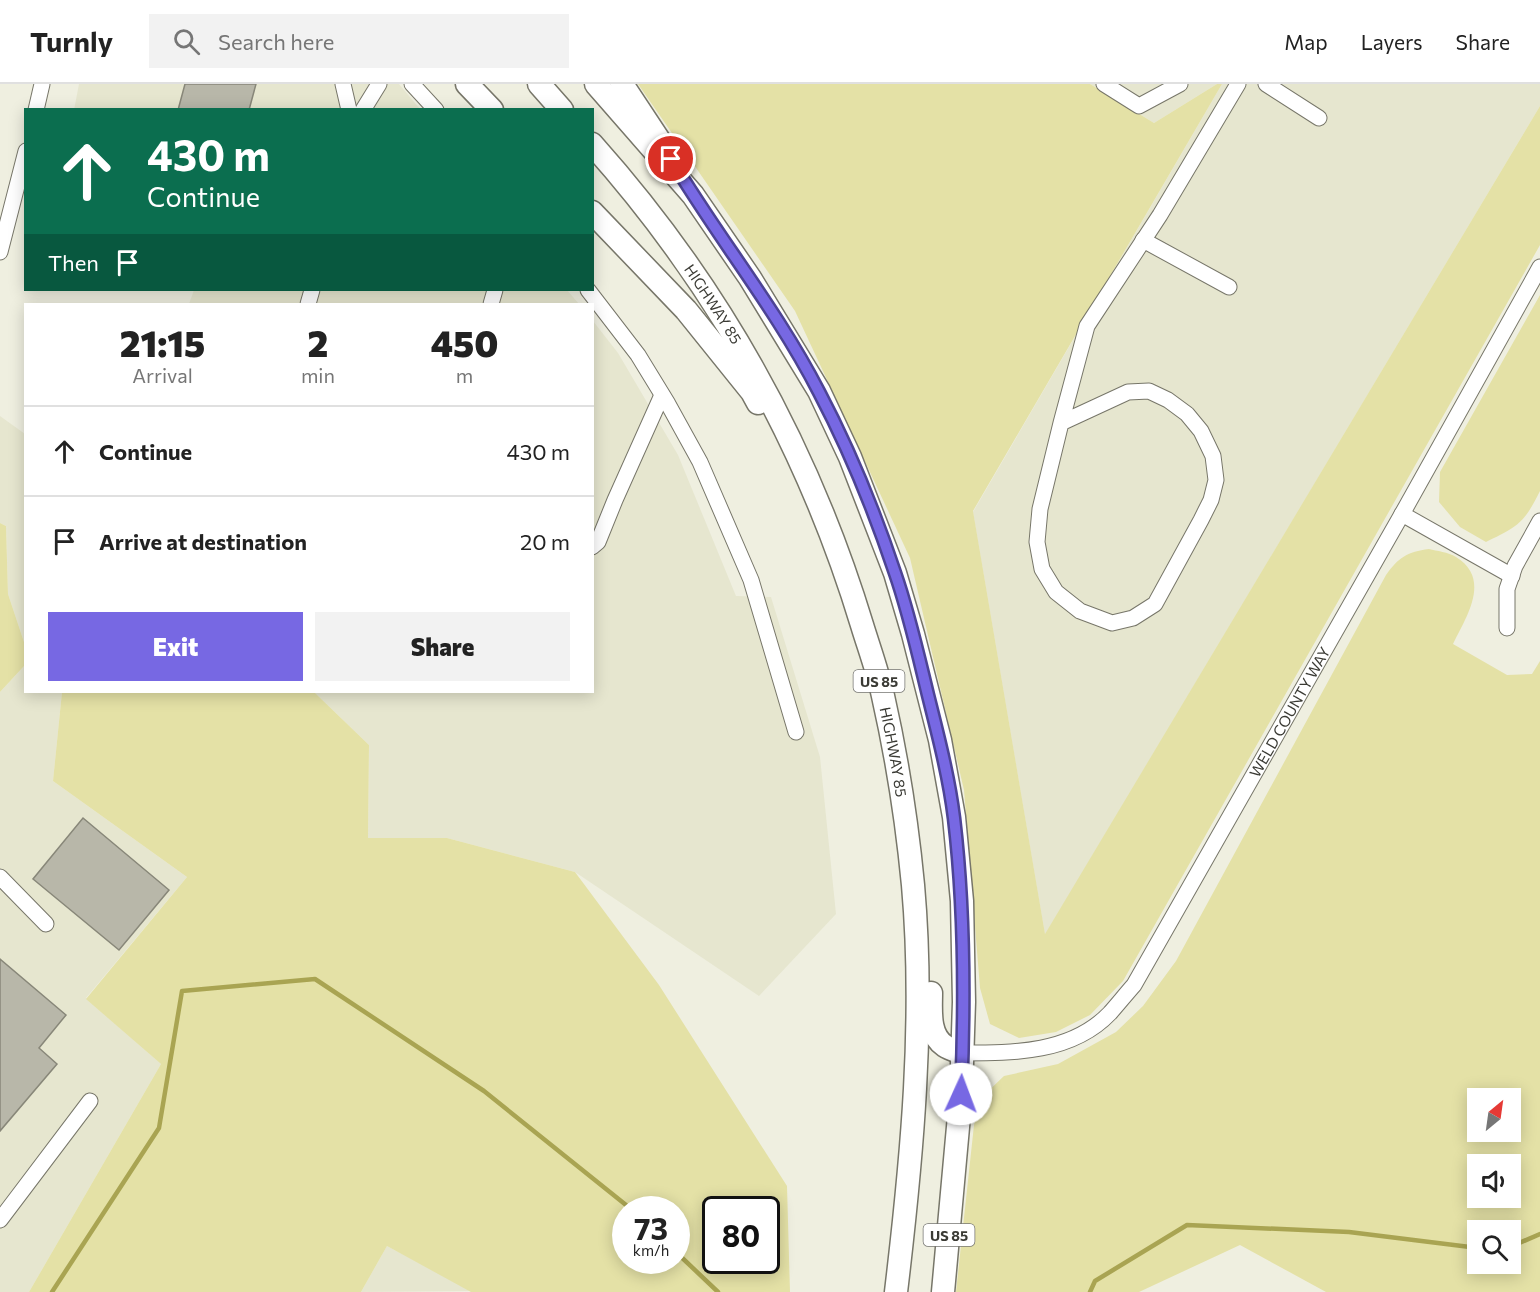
<!DOCTYPE html>
<html lang="en">
<head>
<meta charset="utf-8">
<style>
  :root { --surface:#fff; --page:#f2f2f2; --text:#222; --muted:#767676; --line:#e0e0e0; --accent:#7768e3 }
  body { margin:0; font-family:Commissioner,sans-serif; background:var(--page); color:var(--text); height:100vh; display:flex; flex-direction:column; font-size:22px; white-space:nowrap }
  * { box-sizing:border-box; margin:0 }
  p { font-size:20px; color:var(--muted) }
  .icon { flex:none; width:33px; height:33px; fill:none; stroke:currentColor; stroke-width:2; stroke-linecap:round; stroke-linejoin:round }
  .map { position:relative; flex:1; overflow:hidden }
  .panel { position:absolute; left:24px; top:219px; width:570px; height:390px; display:flex; flex-direction:column; background:var(--surface); border-radius:0px; box-shadow:0 3px 15px #0003 }
  .panel>* { flex:none }
  .hud { position:absolute; left:24px; top:24px; width:570px; height:183px; border-radius:0px; box-shadow:0 3px 15px #0003; background:#0b6e4f; color:#fff; overflow:hidden }
  .needle { width:39px; rotate:29deg }
  .controls { position:absolute; left:1467px; top:1004px; display:grid; gap:12px }
  .controls a { display:grid; place-items:center; width:54px; height:54px; border-radius:0px; background:var(--surface); box-shadow:0 3px 15px #0003; font-size:30px }
  .speed { position:absolute; left:612px; top:1112px; display:flex; gap:12px; font-size:30px; font-weight:700; text-align:center }
  .speed>* { display:grid; place-content:center; width:78px; height:78px; border-radius:50%; background:var(--surface); box-shadow:0 3px 15px #0003; line-height:1 }
  .speed small { font-size:15px; font-weight:400 }
  .speed .limit { border:3px solid #111; border-radius:9px; background:#fff; color:#111 }
  .pin { position:absolute; display:grid; place-items:center; width:51px; height:51px; color:#fff; margin:-26px; border:3px solid #fff; border-radius:50%; box-shadow:0 2px 6px #0007 }
  .me { position:absolute; width:66px; margin:-33px; rotate:2deg; stroke-linejoin:round; filter:drop-shadow(0 0 4px #0008) }
  .turn { display:flex; align-items:center; gap:21px; height:126px; padding:0 24px; font-size:27px }
  .turn .icon { width:78px; height:78px; stroke-width:2.5 }
  .turn b { display:block; font-size:42px; line-height:51px }
  .then { display:flex; align-items:center; height:57px; padding:0 24px; background:#0003; gap:12px; font-size:22px }
  .eta { display:flex; justify-content:space-evenly; align-items:center; height:102px; text-align:center }
  .eta b { font-size:36px; font-weight:800; line-height:42px }
  .primary-button { display:flex; gap:12px; margin-top:auto; padding:12px 24px }
  .primary-button a { flex:1; height:69px; border-radius:0px; background:var(--accent); color:#fff; font-size:24px; font-weight:800; line-height:69px; text-align:center }
  .primary-button a+a { background:var(--page); color:var(--text) }
  ul { padding:0; list-style:none }
  li { display:flex; align-items:center; gap:18px; height:90px; padding:0 24px; border-top:2px solid var(--line) }
  li div { flex:1 }
  li b { display:block; font-size:22px }
  li em { font-style:normal }
  header { display:flex; align-items:center; gap:36px; box-sizing:border-box; height:84px; padding:0 30px; background:var(--surface); border-bottom:2px solid var(--line) }
  header strong { font-size:28px }
  nav { display:flex; gap:33px; margin-inline-start:auto; font-size:21px }
  .search { width:420px; height:54px; background:var(--page); display:flex; align-items:center; gap:15px; box-sizing:border-box; padding:0 21px; border-radius:0px; color:var(--muted); font-size:22px }
  .map>svg:first-child { display:block }
  .built { fill:#e6e6cf }
  .green { fill:#e4e1a6; fill-rule:evenodd }
  .lines { fill:none; stroke-linecap:round; stroke-linejoin:round }
  .stream { stroke:#a9a452; stroke-width:4.5 }
  .building { fill:#b8b7a9; stroke:#888779; stroke-width:1.5 }
  .minor-casing { stroke:#777669; stroke-width:17 }
  .highway-casing { stroke:#777669; stroke-width:25 }
  .minor { stroke:#fff; stroke-width:15 }
  .highway { stroke:#fff; stroke-width:22 }
  .route-casing { stroke:#4d4494; stroke-width:15 }
  .route { stroke:#7768e3; stroke-width:10 }
  .labels { text-anchor:middle; dominant-baseline:central; stroke-width:6; stroke-linejoin:round; paint-order:stroke }
  .shield { fill:#fff; stroke:#767672; stroke-width:1.5 }
  .shield-label { font-size:14px; font-weight:bold; fill:#3b3b35 }
  .street-label { font-size:15px; fill:#3b3b35; stroke:#fff }
</style>
</head>
<body>
<header>
<strong>Turnly</strong>
<div class="search"><svg class="icon" aria-label="search" viewBox="0 0 24 24"><circle cx="10" cy="10" r="6"/><path d="M15 15l6 6"/></svg>Search here</div>
<nav><a>Map</a><a>Layers</a><a>Share</a></nav>
</header>
<div class="map">
<svg width="1540" height="1208" viewBox="0 0 1540 1208">
  <rect width="100%" height="100%" fill="#efefe0"/>
  <path class="built" d="M 79,0 L 399,0 L 420,25 L 74,26 Z
    M 1090,0 L 1217,0 L 1154,39 Z
    M 1222,0 L 1540,0 L 1540,22 L 1045,851 L 973,428 Z
    M 194,206 L 567,206 L 579,220 L 189,220 Z
    M 593,237 L 618,269 L 678,371 L 736,512 L 771,513 L 820,673 L 836,830 L 759,912 L 575,788 L 447,754 L 368,754 L 369,661 L 314,608 L 592,608 Z
    M 0,332 L 25,350 L 25,561 L 8,510 L 6,442 L 0,439 Z
    M 25,581 L 26,608 L 62,608 L 53,697 L 187,793 L 86,914 L 161,980 L 29,1208 L 0,1208 L 0,608 Z
    M 387,1162 L 472,1207 L 361,1208 Z"/>
  <path class="green" d="M 638,0 L 1090,0 L 1154,39 L 1217,0 L 1222,0 L 973,427 L 1045,850 L 1540,22 L 1540,161 L 1123,897 L 1090,931 L 1056,948 L 1019,954 L 990,940 L 980,904 L 964,706 L 910,474 L 795,227 Z
    M 1540,211 L 1540,407 C 1524,439 1518,443 1486,458 L 1460,443 L 1439,418 L 1440,388 Z
    M 0,439 L 6,442 L 8,510 L 25,561 L 25,581 L 0,608 Z
    M 1429,465 C 1437,467 1448,468 1456,473 C 1492,495 1466,533 1453,560 L 1507,591 L 1532,590 L 1540,577 L 1540,1208 L 1326,1208 L 1240,1161 L 1139,1208 L 956,1208 L 974,1041 L 982,1013 L 1004,992 L 1058,980 L 1116,948 L 1143,922 L 1176,877 L 1386,491 C 1399,473 1407,468 1429,465 ZM 1478,1014 L 1510,1014 L 1510,1047 L 1478,1047 ZM 1478,1080 L 1510,1080 L 1510,1113 L 1478,1113 ZM 1478,1146 L 1510,1146 L 1510,1179 L 1478,1179 Z
    M 62,608 L 314,608 L 369,661 L 368,754 L 447,754 L 575,788 L 659,901 L 787,1102 L 790,1208 L 471,1208 L 387,1162 L 361,1208 L 29,1208 L 161,980 L 86,915 L 187,793 L 53,697 ZM 626,1125 L 676,1125 L 676,1176 L 626,1176 ZM 716,1125 L 766,1125 L 766,1176 L 716,1176 Z"/>
  <g class="lines">
    <path class="stream" d="M 1510,1163 L 1540,1150
      M 676,1168 L 718,1208
      M 52,1208 L 159,1044 L 182,907 L 315,895 L 484,1007 L 631,1125
      M 1090,1208 L 1095,1197 L 1187,1141 L 1349,1148 L 1478,1164"/>
  </g>
  <path class="building" d="M 185,0 L 256,0 L 249,26 L 178,26 Z
    M 83,734 L 169,806 L 119,866 L 33,795 Z
    M 0,875 L 66,931 L 39,964 L 57,980 L 0,1047 Z"/>
  <g class="lines">
    <defs>
      <g id="minor">
        <path d="M 343,0 L 349,26"/>
        <path d="M 412,0 L 436,26"/>
        <path d="M 1104,0 L 1139,22 L 1180,0"/>
        <path d="M 1266,0 L 1319,34"/>
        <path d="M 36,26 L 42,0"/>
        <path d="M 363,26 L 379,0"/>
        <path d="M 1143,156 L 1229,203"/>
        <path d="M 0,168 L 26,67"/>
        <path d="M 588,206 L 638,271 L 668,320 L 700,378 L 751,496 L 796,648"/>
        <path d="M 308,220 L 312,206"/>
        <path d="M 491,220 L 495,206"/>
        <path d="M 1061,339 L 1128,308 L 1149,307 L 1168,316 L 1187,330 L 1201,347 L 1213,372 L 1216,396 L 1211,416 L 1201,436 L 1155,520 L 1133,534 L 1112,539 L 1080,527 L 1056,508 L 1042,485 L 1037,458 L 1040,425 L 1061,339 L 1087,242 L 1160,131 L 1238,0"/>
        <path d="M 1402,430 L 1512,492"/>
        <path d="M 592,463 L 598,458 L 615,416 L 662,311"/>
        <path d="M 1507,544 L 1507,505 L 1515,482 L 1540,437"/>
        <path d="M 0,793 L 46,840"/>
        <path id="s1" d="M 963,969 C 1014,969 1072,969 1110,929 C 1118,920 1126,910 1134,901 L 1406,423 L 1540,183"/>
        <path d="M 0,1136 L 90,1017"/>
      </g>
      <g id="highway">
        <path d="M 467,0 L 492,26"/>
        <path d="M 539,0 L 562,26"/>
        <path d="M 596,0 L 693,111 L 750,194 L 819,307 L 850,373 L 895,489 L 913,550 L 940,656 L 954,733 L 962,817 L 964,918 L 961,1010 L 943,1208"/>
        <path d="M 622,0 L 661,59"/>
        <path id="s2" d="M 592,60 C 718,201 807,360 862,541 C 869,564 878,588 883,612 C 897,674 907,738 913,801 C 925,936 912,1074 896,1208"/>
        <path d="M 592,128 L 686,226 L 752,308 L 758,319"/>
        <path d="M 931,909 C 931,926 928,951 945,962 C 949,965 957,967 963,969"/>
      </g>
    </defs>
    <use href="#minor" class="minor-casing"/>
    <use href="#highway" class="highway-casing"/>
    <use href="#minor" class="minor"/>
    <use href="#highway" class="highway"/>
  </g>
  <g class="lines">
    <defs>
      <path id="route" d="M 671,75 C 718,154 777,226 819,308 C 849,365 875,429 895,489 C 909,529 918,570 928,611 C 938,651 949,693 954,734 C 965,826 965,918 961,1010"/>
    </defs>
    <use href="#route" class="route-casing"/>
    <use href="#route" class="route"/>
  </g>
  <g class="labels">
    <g class="shield">
      <rect x="853.5" y="586" width="51" height="22" rx="4.5"/>
      <rect x="923.5" y="1140" width="51" height="22" rx="4.5"/>
    </g>
    <g class="shield-label">
      <text x="879" y="597">US 85</text>
      <text x="949" y="1151">US 85</text>
    </g>
    <g class="street-label">
      <text stroke="none"><textPath href="#s2" startOffset="201">HIGHWAY 85</textPath></text>
      <text stroke="none"><textPath href="#s1" startOffset="508">WELD COUNTY WAY</textPath></text>
      <text stroke="none"><textPath href="#s2" startOffset="687">HIGHWAY 85</textPath></text>
    </g>
  </g>
</svg>
<div class="controls">
<a><svg class="needle" viewBox="-14 -14 28 28"><path d="M0-13l5 13h-10z" fill="#e53935"/><path d="M0 13l5-13h-10z" fill="#767676"/></svg></a>
<a><svg class="icon" aria-label="sound" viewBox="0 0 24 24"><path d="M4 9h4l5-4v14l-5-4H4zM17 9q2 3 0 6"/></svg></a>
<a><svg class="icon" aria-label="search" viewBox="0 0 24 24"><circle cx="10" cy="10" r="6"/><path d="M15 15l6 6"/></svg></a>
</div>
<div class="speed"><div>73<small>km/h</small></div><div class="limit">80</div></div>
<div class="pin" style="left:671px;top:75px;background:#d93025"><svg class="icon" aria-label="arrive" viewBox="0 0 24 24"><path d="M6 21V4h12l-3 4 3 4H6"/></svg></div>
<svg class="me" style="left:961px;top:1010px" viewBox="-20 -20 40 40"><circle r="19" fill="#fff"/><path d="M0-13L10 11 0 6-10 11z" fill="#7768e3"/></svg>
<div class="hud">
<div class="turn"><svg class="icon" aria-label="ahead" viewBox="0 0 24 24"><path d="M12 20V5M6 11l6-6 6 6"/></svg><div><b>430 m</b>Continue</div></div>
<div class="then">Then<svg class="icon" aria-label="arrive" viewBox="0 0 24 24"><path d="M6 21V4h12l-3 4 3 4H6"/></svg></div>
</div>
<section class="panel">
<div class="eta">
<div><b>21:15</b><p>Arrival</p></div>
<div><b>2</b><p>min</p></div>
<div><b>450</b><p>m</p></div>
</div>
<ul>
<li><svg class="icon" aria-label="ahead" viewBox="0 0 24 24"><path d="M12 20V5M6 11l6-6 6 6"/></svg><div><b>Continue</b></div><em>430 m</em></li>
<li><svg class="icon" aria-label="arrive" viewBox="0 0 24 24"><path d="M6 21V4h12l-3 4 3 4H6"/></svg><div><b>Arrive at destination</b></div><em>20 m</em></li>
</ul>
<div class="primary-button"><a>Exit</a><a>Share</a></div>
</section>
</div>
</body>
</html>
